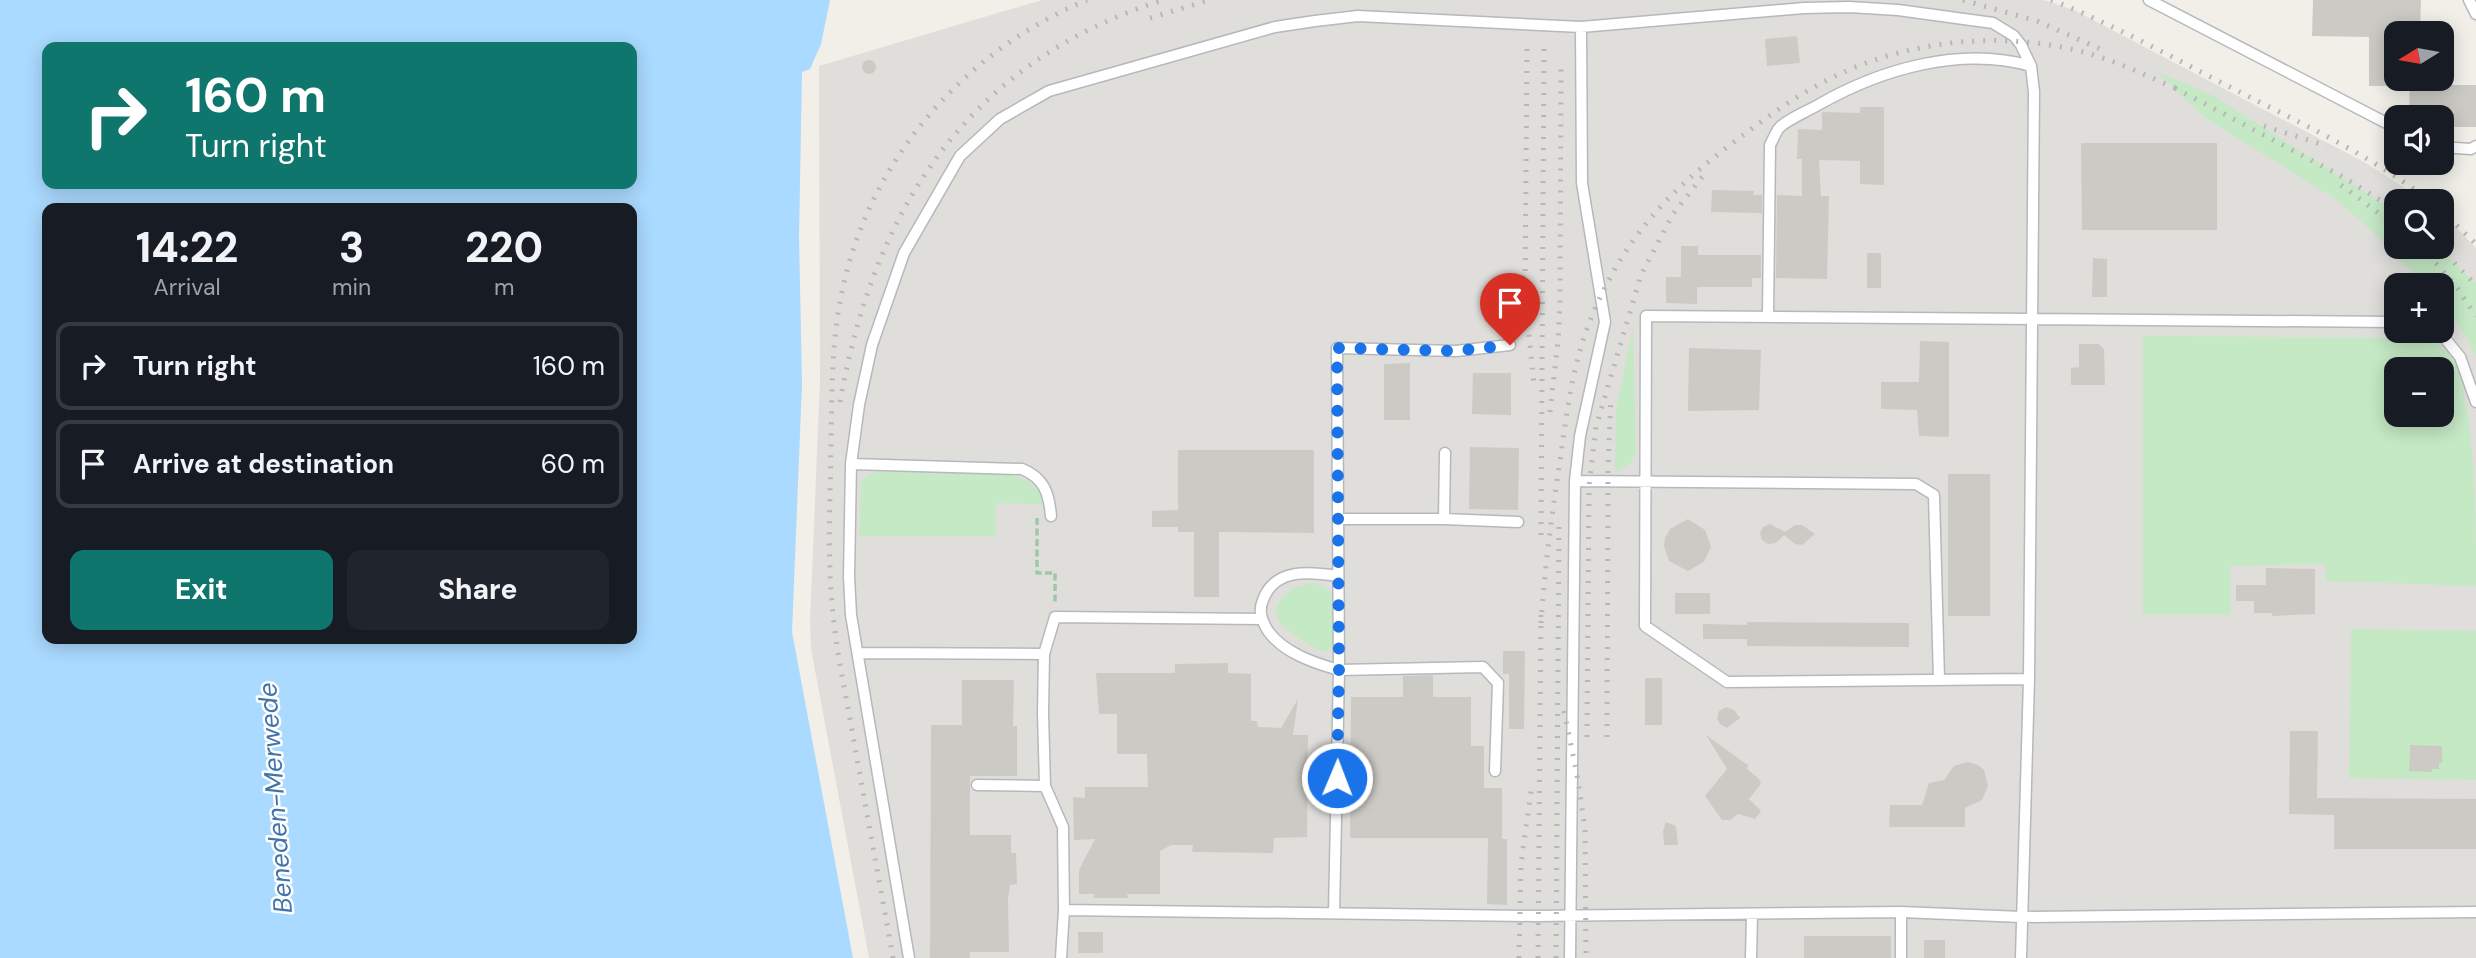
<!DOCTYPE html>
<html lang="en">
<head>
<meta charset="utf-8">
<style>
  :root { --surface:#171b24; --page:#20242c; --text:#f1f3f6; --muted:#9ea1a6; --line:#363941; --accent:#0f766e }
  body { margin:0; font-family:"DM Sans",sans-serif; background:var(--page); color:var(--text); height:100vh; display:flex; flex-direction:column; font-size:26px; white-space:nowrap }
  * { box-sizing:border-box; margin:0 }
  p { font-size:23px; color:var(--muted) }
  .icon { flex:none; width:38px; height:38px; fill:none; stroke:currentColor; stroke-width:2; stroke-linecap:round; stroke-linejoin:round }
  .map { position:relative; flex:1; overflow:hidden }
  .sheet { position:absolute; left:42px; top:203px; width:595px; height:441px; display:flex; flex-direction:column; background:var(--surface); border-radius:14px; box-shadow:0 4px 18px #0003 }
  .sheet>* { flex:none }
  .top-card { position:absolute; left:42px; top:42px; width:595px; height:147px; border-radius:14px; box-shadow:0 4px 18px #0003; background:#0f766e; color:#fff; overflow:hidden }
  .needle { width:46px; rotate:259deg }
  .tools { position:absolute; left:2384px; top:21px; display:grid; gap:14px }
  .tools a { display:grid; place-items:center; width:70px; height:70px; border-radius:14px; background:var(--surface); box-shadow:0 4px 18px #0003; font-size:35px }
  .pin { position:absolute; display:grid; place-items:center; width:60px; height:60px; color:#fff; margin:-72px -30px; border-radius:50% 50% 50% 0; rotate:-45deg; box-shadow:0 0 7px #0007 }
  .pin .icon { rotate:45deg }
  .me { position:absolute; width:77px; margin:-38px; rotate:1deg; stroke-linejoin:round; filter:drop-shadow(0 0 5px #0008) }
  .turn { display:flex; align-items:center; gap:24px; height:147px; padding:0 28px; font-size:32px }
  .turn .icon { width:91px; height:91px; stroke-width:2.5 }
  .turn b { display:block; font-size:49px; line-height:60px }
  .eta { display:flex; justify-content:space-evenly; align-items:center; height:119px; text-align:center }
  .eta b { font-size:42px; font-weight:800; line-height:49px }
  .action { display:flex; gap:14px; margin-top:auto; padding:14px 28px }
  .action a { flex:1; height:80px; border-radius:14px; background:var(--accent); color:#fff; font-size:28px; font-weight:800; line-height:80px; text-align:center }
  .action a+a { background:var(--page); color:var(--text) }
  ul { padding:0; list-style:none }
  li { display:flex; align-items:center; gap:21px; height:88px; margin:0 14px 10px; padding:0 14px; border:4px solid var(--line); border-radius:14px }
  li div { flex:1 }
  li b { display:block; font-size:26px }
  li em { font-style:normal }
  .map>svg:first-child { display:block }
  .industrial { fill:#e0deda; fill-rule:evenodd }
  .green { fill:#c5e8c5; fill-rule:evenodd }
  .water { fill:#aadaff; fill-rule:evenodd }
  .building { fill:#cccac5 }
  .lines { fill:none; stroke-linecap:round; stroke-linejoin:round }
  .service-casing { stroke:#b5b8bc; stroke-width:13 }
  .path { stroke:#9cc7a9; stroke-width:3.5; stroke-dasharray:7 3.5; stroke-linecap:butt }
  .service { stroke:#fff; stroke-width:10 }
  .rail { stroke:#b6b7b8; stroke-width:5; stroke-dasharray:2 9; stroke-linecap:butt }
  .route { stroke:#1a73e8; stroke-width:12; stroke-dasharray:0 21.6 }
  .labels { text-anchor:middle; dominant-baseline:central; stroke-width:5; stroke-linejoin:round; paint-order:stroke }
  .water-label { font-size:26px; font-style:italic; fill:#4174aa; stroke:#fff }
</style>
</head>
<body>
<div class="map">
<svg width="2476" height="958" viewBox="0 0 2476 958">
  <rect width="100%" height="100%" fill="#f1efe8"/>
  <path class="industrial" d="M 1042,0 L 2043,0 L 2074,10 L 2364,162 L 2425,201 L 2396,201 L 2396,247 L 2441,247 L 2441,212 L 2476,248 L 2476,958 L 869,958 L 811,649 L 810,622 L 820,381 L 819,66 ZM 2396,285 L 2441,285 L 2441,331 L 2396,331 ZM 2396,369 L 2441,369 L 2441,415 L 2396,415 Z"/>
  <path class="green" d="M 2156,71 L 2214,96 L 2396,212 L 2396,247 L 2436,247 L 2476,283 L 2476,357 L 2467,338 L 2441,302 L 2441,285 L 2425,285 L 2373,232 L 2337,200 L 2207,119 Z
    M 1633,326 L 1636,453 L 1629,465 L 1615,472 L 1616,410 Z
    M 2143,336 L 2434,338 C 2440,346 2450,354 2455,363 C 2476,416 2476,524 2476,586 L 2326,581 L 2325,564 L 2230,566 L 2231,615 L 2143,615 ZM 2441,369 L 2441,415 L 2396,415 L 2396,369 Z
    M 878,472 L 1004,474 C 1023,477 1039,482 1043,504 L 996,503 L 996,536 L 859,536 L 861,481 L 870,474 Z
    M 1312,583 L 1325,587 L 1332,594 L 1333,642 L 1332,647 C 1328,649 1327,651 1322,651 C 1315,650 1285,629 1280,623 C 1266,603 1294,584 1312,583 Z
    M 2351,629 L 2476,631 L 2476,780 L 2349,778 Z"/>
  <path class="water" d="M 0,0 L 830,0 L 821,44 L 810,69 L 802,72 L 799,236 L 802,384 L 792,632 L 853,958 L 0,958 ZM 47,47 L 632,47 L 632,184 L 47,184 ZM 47,208 L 632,208 L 632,639 L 47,639 Z"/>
  <path class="building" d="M 2313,0 L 2421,0 L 2420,33 L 2396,33 L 2396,86 L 2369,86 L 2369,37 L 2312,36 Z
    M 1797,36 L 1800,63 L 1767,66 L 1765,39 Z
    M862 67a7 7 0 1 1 14 0a7 7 0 1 1-14 0Z
    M 2410,79 L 2450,79 L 2450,85 L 2476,85 L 2476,127 L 2450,127 L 2450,114 L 2409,113 Z
    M 1860,107 L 1884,107 L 1884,185 L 1860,184 L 1860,161 L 1819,160 L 1821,196 L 1829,196 L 1827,279 L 1776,278 L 1777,195 L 1802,196 L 1802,159 L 1797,159 L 1798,129 L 1822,130 L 1822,112 L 1860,113 Z
    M 2081,143 L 2217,143 L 2217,230 L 2082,230 Z
    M 1712,190 L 1754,191 L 1753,195 L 1762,195 L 1762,213 L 1711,212 Z
    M 1681,246 L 1698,246 L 1698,255 L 1761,255 L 1761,278 L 1752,278 L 1752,287 L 1697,287 L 1697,304 L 1666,303 L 1666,277 L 1681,277 Z
    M 1867,253 L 1881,253 L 1881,288 L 1867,288 Z
    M 2093,258 L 2107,259 L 2107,297 L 2092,297 Z
    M 1920,341 L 1949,342 L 1949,437 L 1919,436 L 1917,410 L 1881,409 L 1881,382 L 1919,382 Z
    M 2079,344 L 2099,344 L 2104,349 L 2105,385 L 2071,385 L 2071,368 L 2079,367 Z
    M 1689,348 L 1761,350 L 1759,410 L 1688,411 Z
    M 1410,363 L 1410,420 L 1384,420 L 1384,364 Z
    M 1473,373 L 1511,373 L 1511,415 L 1472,414 Z
    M 1470,447 L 1519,448 L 1518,510 L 1469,509 Z
    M 1178,450 L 1314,450 L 1314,533 L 1219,532 L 1219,597 L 1194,597 L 1194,532 L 1178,532 L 1178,527 L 1152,527 L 1152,511 L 1178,510 Z
    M 1948,474 L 1990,474 L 1990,616 L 1948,616 Z
    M 1688,519 L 1705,530 L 1711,547 L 1704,562 L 1688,571 L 1669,561 L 1664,546 L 1665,538 L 1670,529 Z
    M 1770,524 L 1785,532 L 1795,525 L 1802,525 L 1815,534 L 1802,545 L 1795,544 L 1784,535 L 1776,543 L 1768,544 L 1762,540 L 1760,533 L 1763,527 Z
    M 2266,568 L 2315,569 L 2315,614 L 2272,616 L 2272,613 L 2254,613 L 2254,601 L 2236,601 L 2236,585 L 2266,585 Z
    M 1675,593 L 1710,593 L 1710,614 L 1675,614 Z
    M 1747,622 L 1909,623 L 1909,647 L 1747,646 L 1747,639 L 1703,639 L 1703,624 L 1747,625 Z
    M 1503,651 L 1525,651 L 1524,729 L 1509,729 L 1509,674 L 1503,674 Z
    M 1228,663 L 1228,673 L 1251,674 L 1251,721 L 1257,721 L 1258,727 L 1281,728 L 1298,699 L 1293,735 L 1308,735 L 1307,837 L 1274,838 L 1273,853 L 1192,852 L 1193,845 L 1171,845 L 1160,851 L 1160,894 L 1127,894 L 1128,898 L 1094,898 L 1094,894 L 1079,894 L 1079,870 L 1095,839 L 1074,840 L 1073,797 L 1085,798 L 1085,787 L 1148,787 L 1147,754 L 1117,754 L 1117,714 L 1099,714 L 1096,673 L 1175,673 L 1175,664 Z
    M 1433,675 L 1433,697 L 1471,697 L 1471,746 L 1484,746 L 1484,788 L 1502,788 L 1502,839 L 1507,839 L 1507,905 L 1487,904 L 1488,838 L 1350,838 L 1351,697 L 1403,697 L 1403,676 Z
    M 1645,678 L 1662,678 L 1662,725 L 1645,725 Z
    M 962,680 L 1014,680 L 1013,726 L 1017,726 L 1017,776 L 970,776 L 970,835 L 1011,835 L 1011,853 L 1016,853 L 1017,884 L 1010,885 L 1008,899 L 1009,952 L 970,952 L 970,958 L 930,958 L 931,725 L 962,725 Z
    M 1726,707 L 1734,710 L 1740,718 L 1727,728 L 1720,724 L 1717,718 L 1719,711 Z
    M 2290,731 L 2318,731 L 2317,798 L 2476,799 L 2476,849 L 2334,849 L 2334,815 L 2289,814 Z
    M 1706,735 L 1749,766 L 1746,768 L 1759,779 L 1761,784 L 1749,799 L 1761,811 L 1755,819 L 1738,814 L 1730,820 L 1722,820 L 1705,796 L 1727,769 Z
    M 2410,745 L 2442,746 L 2442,763 L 2439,763 L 2439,769 L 2432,769 L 2432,772 L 2409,771 Z
    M 1968,762 L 1978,765 L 1984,770 L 1988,786 L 1982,800 L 1965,808 L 1965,827 L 1889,827 L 1890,805 L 1922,805 L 1929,783 L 1944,780 L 1954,766 Z
    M 1666,822 L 1676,826 L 1678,845 L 1664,845 L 1663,831 Z
    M 1078,932 L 1103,932 L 1103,953 L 1078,953 Z
    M 1804,936 L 1891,936 L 1891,958 L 1804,958 Z
    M 1924,940 L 1945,940 L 1945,958 L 1924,958 Z"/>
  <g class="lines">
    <defs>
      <path id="service" d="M 2149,0 L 2396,128
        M 2469,0 L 2476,14
        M 2441,147 L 2471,149 L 2476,146
        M 1768,316 L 1770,145 C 1773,140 1776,131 1780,127 C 1790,118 1806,112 1818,105 C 1881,69 1960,46 2031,66
        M 2439,331 L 2460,357 L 2476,402
        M 851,464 L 1022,469 C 1044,478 1049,493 1051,516
        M 1575,481 L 1916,484 L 1934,495 L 1939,680
        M 1339,519 L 1444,519 L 1518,522
        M 1444,519 L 1445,453
        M 1338,576 C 1311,572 1275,567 1263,600 C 1258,611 1262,621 1268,631 C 1284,653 1314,663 1339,670 L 1483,667 L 1498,683 L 1495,771
        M 858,653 L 1044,654
        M 2029,679 L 1727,682 L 1645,626 L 1646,316 L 2396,322
        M 977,785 L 1045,786
        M 1064,910 L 1535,916 L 1901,912 L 2022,917 L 2476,912
        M 1334,913 L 1339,670 L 1337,348 L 1456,351 L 1510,345
        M 909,958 L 851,615 L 849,577 L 851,464 L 859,405 L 872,345 L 904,253 L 960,156 L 1000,119 L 1049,91 L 1275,27 L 1315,21 L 1358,16 L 1581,27 L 1804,8 L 1849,7 L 1898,10 L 1993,23 L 2014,36 L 2021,45 L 2031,66 L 2034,92 L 2029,679 L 2021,958
        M 1061,958 L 1064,910 L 1063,827 L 1045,786 L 1043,713 L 1044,654 L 1055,617 L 1262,619
        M 1570,958 L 1575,481 L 1580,436 L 1605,322 L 1582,183 L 1581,27
        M 1751,958 L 1752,914
        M 1901,958 L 1901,912"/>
    </defs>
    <use href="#service" class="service-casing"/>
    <path class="path" d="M 1037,518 L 1037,573 L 1055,573 L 1055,605"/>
    <use href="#service" class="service"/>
    <path class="rail" d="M 1963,0 L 2037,21 L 2107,52
      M 2051,0 C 2113,24 2171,57 2230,87 C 2296,121 2371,155 2430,201
      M 1150,18 L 1209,0
      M 1527,49 L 1525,295 L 1534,385
      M 2175,88 L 2343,177 L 2396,210
      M 2264,126 L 2327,146
      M 2341,185 L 2396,226
      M 2441,210 L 2476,244
      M 2421,247 L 2453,282 L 2476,316
      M 2439,247 L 2476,285
      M 840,402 C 874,208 969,61 1163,0
      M 1550,412 L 1558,341 L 1560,303 L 1561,63
      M 1541,535 L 1544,49
      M 1541,623 C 1545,566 1552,511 1561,455 C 1567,409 1573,364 1590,321 C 1622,240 1669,190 1738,139 C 1763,120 1789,101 1816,86 C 1896,41 1996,29 2083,52 C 2117,61 2149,77 2182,91
      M 1564,711 L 1578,780 L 1585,830 L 1586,958
      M 1587,737 L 1589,486 L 1596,427 L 1641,275 L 1673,214 L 1706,172
      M 1607,737 L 1608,469 L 1611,396
      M 893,958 C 880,884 866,810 853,736 C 846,695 837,655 833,614 C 827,559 830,503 831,448 C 832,394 831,340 843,287 C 871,158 966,50 1087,0
      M 1519,958 L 1521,864 L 1531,791
      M 1538,958 L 1541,612
      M 1556,958 L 1559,519"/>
  </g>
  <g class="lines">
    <path class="route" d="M 1337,778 L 1339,670 L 1337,348 L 1456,351 L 1510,345"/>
  </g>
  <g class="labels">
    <g class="water-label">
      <text transform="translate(275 798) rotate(-94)">Beneden-Merwede</text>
    </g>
  </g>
</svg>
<div class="tools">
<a><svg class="needle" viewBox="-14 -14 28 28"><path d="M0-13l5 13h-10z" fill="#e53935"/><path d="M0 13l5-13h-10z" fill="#9ea1a6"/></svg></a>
<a><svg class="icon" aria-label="sound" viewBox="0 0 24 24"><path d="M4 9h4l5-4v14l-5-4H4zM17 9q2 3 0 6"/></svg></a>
<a><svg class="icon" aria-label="search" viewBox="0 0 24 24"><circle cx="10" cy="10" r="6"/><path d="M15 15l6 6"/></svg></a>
<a>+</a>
<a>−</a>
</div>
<div class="pin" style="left:1510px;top:345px;background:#d93025"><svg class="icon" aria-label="arrive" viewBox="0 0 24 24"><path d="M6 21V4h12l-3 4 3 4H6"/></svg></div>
<svg class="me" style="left:1337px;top:778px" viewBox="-20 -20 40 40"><circle r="17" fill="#1a73e8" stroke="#fff" stroke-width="3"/><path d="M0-11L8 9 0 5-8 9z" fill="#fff"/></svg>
<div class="top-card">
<div class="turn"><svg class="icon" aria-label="right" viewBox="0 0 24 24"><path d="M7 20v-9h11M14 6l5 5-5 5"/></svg><div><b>160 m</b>Turn right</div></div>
</div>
<section class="sheet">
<div class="eta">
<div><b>14:22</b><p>Arrival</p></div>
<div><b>3</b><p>min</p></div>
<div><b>220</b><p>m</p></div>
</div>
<ul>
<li><svg class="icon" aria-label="right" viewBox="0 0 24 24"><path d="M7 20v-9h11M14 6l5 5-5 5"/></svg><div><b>Turn right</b></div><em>160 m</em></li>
<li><svg class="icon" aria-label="arrive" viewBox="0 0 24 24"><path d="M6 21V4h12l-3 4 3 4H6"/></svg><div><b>Arrive at destination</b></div><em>60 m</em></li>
</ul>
<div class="action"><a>Exit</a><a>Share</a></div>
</section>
</div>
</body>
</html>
